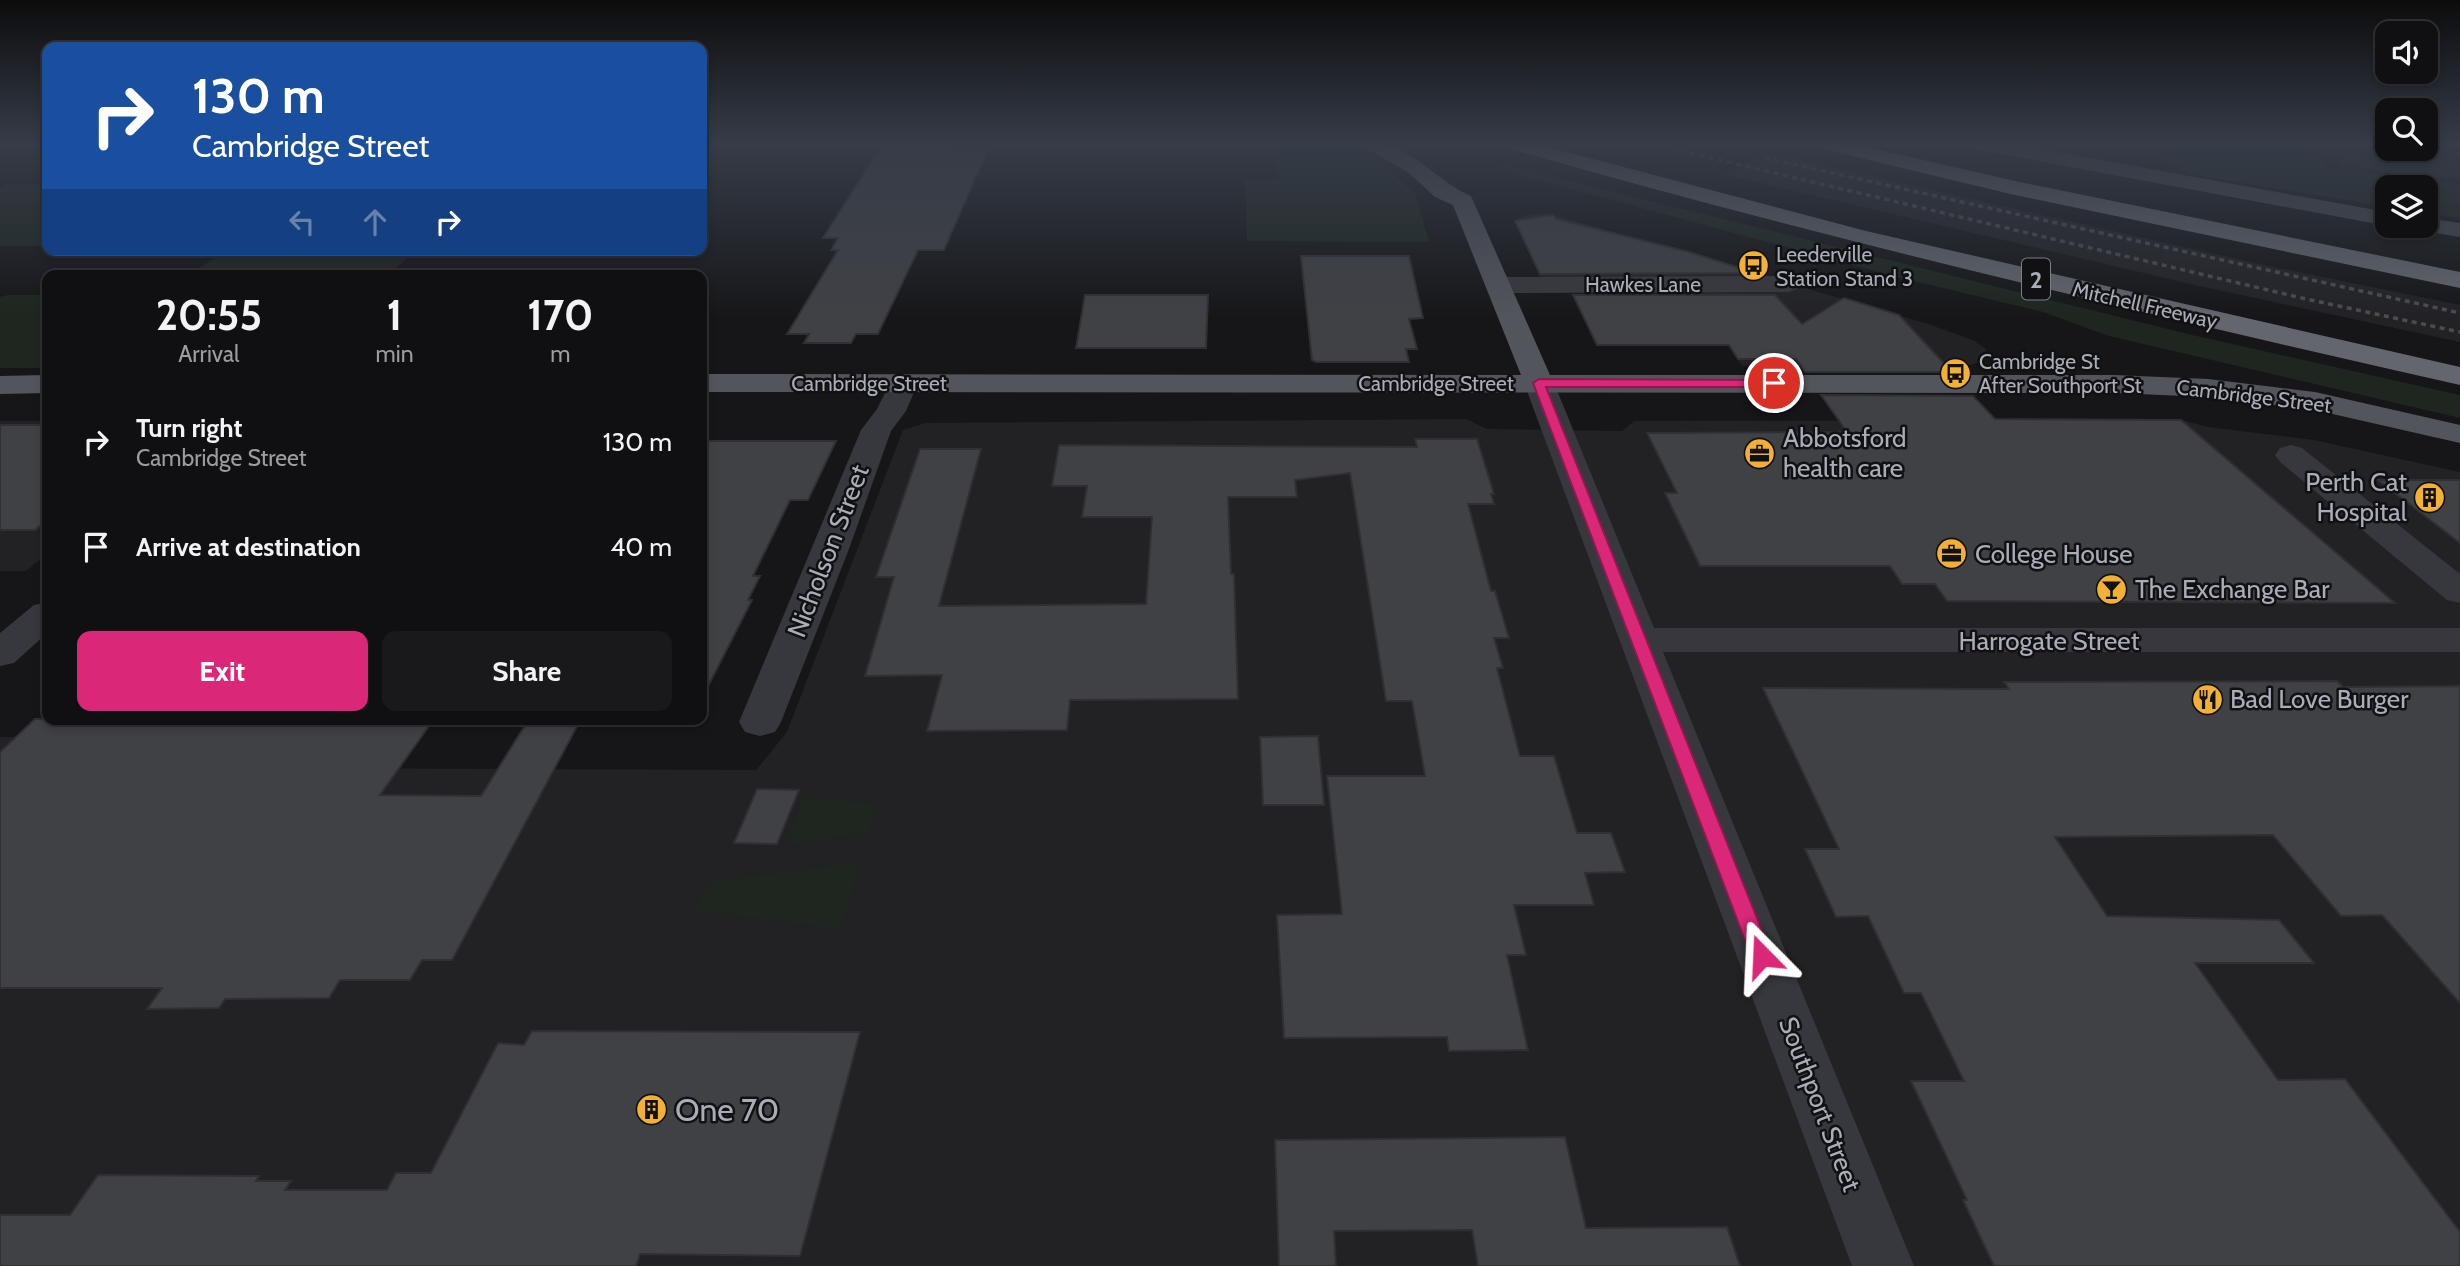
<!DOCTYPE html>
<html lang="en">
<head>
<meta charset="utf-8">
<style>
  :root { --surface:#101012; --page:#19191b; --text:#f1f3f6; --muted:#9c9d9f; --line:#303032; --accent:#db2777 }
  body { margin:0; font-family:Cabin,sans-serif; background:var(--page); color:var(--text); height:100vh; display:flex; flex-direction:column; font-size:26px; white-space:nowrap }
  * { box-sizing:border-box; margin:0 }
  p { font-size:23px; color:var(--muted) }
  .icon { flex:none; width:38px; height:38px; fill:none; stroke:currentColor; stroke-width:2; stroke-linecap:round; stroke-linejoin:round }
  .map { position:relative; flex:1; overflow:hidden }
  .side { position:absolute; left:42px; top:270px; width:665px; height:455px; display:flex; flex-direction:column; background:var(--surface); border-radius:14px; box-shadow:0 4px 10px #0003,0 0 0 2px var(--line) }
  .side>* { flex:none }
  .hud { position:absolute; left:42px; top:42px; width:665px; height:214px; border-radius:14px; box-shadow:0 4px 10px #0003,0 0 0 2px var(--line); background:#1a4fa0; color:#fff; overflow:hidden }
  .buttons { position:absolute; left:2375px; top:21px; display:grid; gap:14px }
  .buttons a { display:grid; place-items:center; width:63px; height:63px; border-radius:14px; background:var(--surface); box-shadow:0 4px 10px #0003,0 0 0 2px var(--line); font-size:35px }
  .pin { position:absolute; display:grid; place-items:center; width:60px; height:60px; color:#fff; margin:-30px; border:4px solid #fff; border-radius:50%; box-shadow:0 2px 7px #0007 }
  .me { position:absolute; width:77px; margin:-38px; rotate:339deg; stroke-linejoin:round; filter:drop-shadow(0 0 5px #0008) }
  .turn { display:flex; align-items:center; gap:24px; height:147px; padding:0 35px; font-size:32px }
  .turn .icon { width:91px; height:91px; stroke-width:2.5 }
  .turn b { display:block; font-size:49px; line-height:60px }
  .lanes { display:flex; align-items:center; height:66px; padding:0 35px; background:#0003; justify-content:center; gap:35px; direction:ltr }
  .lanes .off { opacity:.35 }
  .eta { display:flex; justify-content:space-evenly; align-items:center; height:119px; text-align:center }
  .eta b { font-size:42px; font-weight:700; line-height:49px }
  .primary-button { display:flex; gap:14px; margin-top:auto; padding:14px 35px }
  .primary-button a { flex:1; height:80px; border-radius:14px; background:var(--accent); color:#fff; font-size:28px; font-weight:700; line-height:80px; text-align:center }
  .primary-button a+a { background:var(--page); color:var(--text) }
  ul { padding:0; list-style:none }
  li { display:flex; align-items:center; gap:21px; height:105px; padding:0 35px }
  li div { flex:1 }
  li b { display:block; font-size:26px }
  li em { font-style:normal }
  .map>svg:first-child { display:block }
  .built { fill:#222225 }
  .green { fill:#1e261f }
  .building { fill:#404145; stroke:#303034; stroke-width:2 }
  .lines { fill:none; stroke-linecap:round; stroke-linejoin:round }
  .street { fill:#37383d; fill-rule:evenodd }
  .secondary { fill:#45474d; fill-rule:evenodd }
  .primary { fill:#53555c; fill-rule:evenodd }
  .highway { fill:#63666e; fill-rule:evenodd }
  .rail { stroke:#4a4c52; stroke-width:3.5; stroke-dasharray:5 4.5; stroke-linecap:butt }
  .route { fill:#db2777; stroke:#8e194d; stroke-width:2 }
  .labels { text-anchor:middle; dominant-baseline:central; stroke-width:5; stroke-linejoin:round; paint-order:stroke }
  .far-poi-label { font-size:21px; fill:#a8adb8; stroke:#111113; text-anchor:start }
  .far-street-label { font-size:21px; fill:#a8adb8; stroke:#111113 }
  .shield { fill:#111113; stroke:#7b7e86; stroke-width:2 }
  .shield-label { font-size:24px; font-weight:bold; fill:#a8adb8 }
  .poi-label { font-size:26px; fill:#a8adb8; stroke:#111113; text-anchor:start }
  .street-label { font-size:26px; fill:#a8adb8; stroke:#111113 }
  .near-poi-label { font-size:32px; fill:#a8adb8; stroke:#111113; text-anchor:start }
</style>
</head>
<body>
<div class="map">
<svg width="2460" height="1266" viewBox="0 0 2460 1266">
  <rect width="100%" height="100%" fill="#161618"/>
  <path class="built" d="M 2335,142 L 2387,142 L 2387,149 L 2426,149 L 2426,142 L 2460,142 L 2460,180 L 2340,165 Z
    M 1764,152 L 2259,264 L 2460,305 L 2460,342 L 2199,286 L 1723,174 Z
    M 1530,214 L 1550,214 L 1928,324 L 1973,340 L 1986,349 L 1987,359 L 1971,365 L 1742,366 L 1689,289 L 1545,289 L 1515,220 Z
    M 1466,419 L 1487,429 L 1622,431 L 1634,421 L 2181,420 L 2208,427 L 2314,440 L 2460,472 L 2460,1266 L 0,1266 L 0,737 L 312,738 L 285,768 L 756,770 L 787,732 L 903,430 L 925,423 Z
    M 0,421 L 47,421 L 47,554 L 26,571 L 0,571 Z"/>
  <path class="green" d="M 1276,142 L 1335,142 L 1372,156 L 1415,193 L 1429,242 L 1247,241 L 1245,180 L 1279,179 Z
    M 2186,142 L 2306,142 L 2328,168 L 2460,184 L 2460,219 L 2426,213 L 2426,187 L 2387,187 L 2387,207 L 2188,174 L 2164,158 L 2176,144 Z
    M 1505,165 L 2188,334 L 2460,395 L 2460,418 L 2109,336 L 2043,312 L 1897,277 L 1497,169 Z
    M 7,184 L 47,184 L 47,246 L 0,246 L 0,188 Z
    M 227,250 L 417,250 L 394,269 L 198,269 Z
    M 8,295 L 47,295 L 47,368 L 0,368 L 0,297 Z
    M 803,797 L 876,804 L 868,832 L 786,845 Z
    M 860,862 L 841,929 L 695,910 L 707,882 Z"/>
  <path class="building" d="M 880,148 L 988,149 L 944,250 L 918,250 L 878,334 L 856,334 L 851,343 L 804,343 L 809,334 L 787,334 L 838,250 L 831,250 L 838,238 L 823,238 Z
    M 1553,215 L 1556,219 L 1689,252 L 1756,273 L 1540,274 L 1515,221 Z
    M 1301,256 L 1409,256 L 1423,318 L 1409,319 L 1417,349 L 1406,349 L 1409,362 L 1316,362 L 1312,360 Z
    M 1085,295 L 1208,295 L 1206,348 L 1076,348 Z
    M 1573,295 L 1775,295 L 1802,324 L 1844,298 L 1899,315 L 1952,372 L 1805,372 L 1796,359 L 1738,359 L 1729,345 L 1597,345 Z
    M 1821,395 L 1973,396 L 1995,419 L 2181,420 L 2395,603 L 1947,601 L 1935,584 L 1902,584 L 1890,566 L 1700,566 L 1665,493 L 1677,493 L 1647,433 L 1847,432 Z
    M 0,425 L 47,425 L 47,520 L 35,530 L 0,530 Z
    M 1415,439 L 1477,439 L 1494,494 L 1491,494 L 1494,504 L 1468,504 L 1491,591 L 1495,591 L 1509,638 L 1494,638 L 1503,668 L 1497,668 L 1520,756 L 1554,756 L 1577,833 L 1611,833 L 1625,872 L 1585,873 L 1594,905 L 1514,905 L 1526,955 L 1507,955 L 1528,1050 L 1449,1051 L 1447,1037 L 1284,1038 L 1277,915 L 1342,914 L 1327,776 L 1425,776 L 1412,701 L 1386,701 L 1350,473 L 1295,480 L 1297,497 L 1228,497 L 1231,574 L 1234,574 L 1238,699 L 1070,700 L 1067,730 L 927,731 L 942,675 L 865,676 L 894,577 L 876,577 L 920,449 L 981,449 L 939,606 L 1146,604 L 1152,517 L 1082,517 L 1087,486 L 1052,486 L 1059,445 L 1417,447 Z
    M 702,441 L 836,441 L 808,500 L 790,500 L 753,576 L 760,576 L 748,600 L 752,600 L 702,698 Z
    M 2378,480 L 2460,480 L 2460,543 L 2421,513 Z
    M 2337,681 L 2343,687 L 2460,686 L 2460,1003 L 2382,915 L 2341,916 L 2273,835 L 2055,837 L 2107,916 L 2279,920 L 2314,963 L 2195,963 L 2278,1080 L 2345,1079 L 2460,1232 L 2460,1266 L 1994,1266 L 1963,1200 L 1967,1200 L 1911,1081 L 1964,1081 L 1921,993 L 1904,993 L 1868,916 L 1836,917 L 1805,849 L 1839,849 L 1763,688 L 2009,689 L 2004,682 Z
    M 35,719 L 434,719 L 380,795 L 481,796 L 529,719 L 581,719 L 452,960 L 422,960 L 410,980 L 340,980 L 329,998 L 225,999 L 219,1008 L 147,1009 L 162,988 L 0,988 L 0,752 Z
    M 1318,736 L 1324,805 L 1263,805 L 1260,737 Z
    M 757,789 L 799,790 L 777,844 L 734,843 Z
    M 532,1031 L 860,1032 L 800,1256 L 640,1254 L 636,1266 L 0,1266 L 0,1215 L 70,1215 L 98,1175 L 259,1176 L 256,1181 L 291,1181 L 285,1190 L 387,1190 L 396,1173 L 431,1173 L 498,1043 L 524,1045 Z
    M 1565,1137 L 1586,1228 L 1727,1227 L 1740,1266 L 1478,1266 L 1472,1230 L 1334,1231 L 1336,1266 L 1279,1266 L 1275,1140 Z"/>
  <g class="lines">
    <path class="street" d="M 1788,276 L 1797,279 L 1801,284 L 1797,289 L 1788,292 L 1499,293 L 1490,290 L 1486,285 L 1490,280 L 1499,277 Z
      M 903,374 L 913,377 L 918,383 L 906,411 L 891,431 L 849,549 L 781,722 L 775,732 L 760,736 L 745,732 L 739,722 L 861,430 L 877,409 L 893,377 Z
      M 1539,374 L 1549,377 L 1554,383 L 1654,628 L 2460,628 L 2460,652 L 1663,652 L 1914,1266 L 1852,1266 L 1524,383 L 1529,377 Z
      M 2291,445 L 2302,448 L 2460,574 L 2460,603 L 2447,600 L 2280,462 L 2275,455 L 2280,448 Z
      M 47,602 L 47,633 L 14,663 L 0,666 L 0,633 L 34,605 Z"/>
    <path class="secondary" d="M 1959,142 L 2001,142 L 2387,212 L 2388,226 L 1969,148 L 1962,146 Z
      M 2426,218 L 2460,223 L 2460,237 L 2418,230 L 2415,226 L 2426,226 Z"/>
    <path class="primary" d="M 1359,142 C 1412,140 1428,177 1471,196 L 1550,375 L 2114,375 L 2208,379 L 2315,392 L 2460,425 L 2460,443 L 2315,410 L 2208,397 L 2114,393 L 702,392 L 702,374 L 1521,375 L 1453,205 L 1435,197 L 1408,172 L 1362,146 Z
      M 47,375 L 47,393 L 0,394 L 0,376 Z"/>
    <path class="highway" d="M 1497,142 L 1529,142 L 1866,231 L 2460,367 L 2460,385 C 2138,312 1817,237 1500,146 Z
      M 1808,142 L 1844,142 L 2015,181 L 2460,272 L 2460,288 L 2015,195 L 1811,146 Z"/>
    <path class="rail" d="M 1644,142 L 2306,299 L 2460,332
      M 1765,158 L 2460,313"/>
  </g>
  <linearGradient id="sky" x2="0" y2="1"><stop stop-color="#0c0c0d"/><stop offset="0.45" stop-color="#363c48"/><stop offset="1" stop-color="#363c48" stop-opacity="0"/></linearGradient>
  <rect width="2460" height="319" fill="url(#sky)"/>
  <path class="route" d="M 1539,379 L 1774,380 L 1781,383 L 1774,387 L 1546,387 L 1772,956 L 1769,962 L 1762,964 L 1754,962 L 1751,956 L 1533,383 Z"/>
  <defs>
    <symbol id="bus-disc" viewBox="-11 -11 22 22"><circle r="9.5" fill="#f2b134" stroke="#111113"/><path d="M-5-6H5V4H4V6H2V4H-2V6H-4V4H-5ZM-3.5-4V0h7V-4ZM-3.5 1.2v1.5H-2V1.2ZM2 1.2v1.5H3.5V1.2Z" fill="#111"/></symbol>
    <symbol id="office-disc" viewBox="-11 -11 22 22"><circle r="9.5" fill="#f2b134" stroke="#111113"/><path d="M-6-3h4V-5.5h4V-3h4V5H-6ZM-1-4.5V-3h2v-1.5ZM-6 0V1H6V0Z" fill="#111"/></symbol>
    <symbol id="building-disc" viewBox="-11 -11 22 22"><circle r="9.5" fill="#f2b134" stroke="#111113"/><path d="M-4-6H4V6H1V3H-1V6H-4ZM-2.5-4.3h1.7v1.8h-1.7ZM.8-4.3h1.7v1.8H.8ZM-2.5-1h1.7V.8h-1.7ZM.8-1h1.7V.8H.8Z" fill="#111"/></symbol>
    <symbol id="bar-disc" viewBox="-11 -11 22 22"><circle r="9.5" fill="#f2b134" stroke="#111113"/><path d="M-6-5H6L.8 .8V4.5H3.5V6h-7V4.5H-.8V.8Z" fill="#111"/></symbol>
    <symbol id="restaurant-disc" viewBox="-11 -11 22 22"><circle r="9.5" fill="#f2b134" stroke="#111113"/><path d="M-5-6h1v4h1v-4h1v4h1v-4h1v5L-1.5 .5V6h-2V.5L-5-1ZM5-6V6H3V1.5H1.5Q1.5-4 5-6Z" fill="#111"/></symbol>
  </defs>
  <g fill-rule="evenodd">
    <use href="#bus-disc" x="1736" y="248" width="35" height="35"/>
    <use href="#bus-disc" x="1938" y="356" width="35" height="35"/>
    <use href="#office-disc" x="1742" y="436" width="35" height="35"/>
    <use href="#building-disc" x="2412" y="480" width="35" height="35"/>
    <use href="#office-disc" x="1934" y="536" width="35" height="35"/>
    <use href="#bar-disc" x="2094" y="572" width="35" height="35"/>
    <use href="#restaurant-disc" x="2190" y="682" width="35" height="35"/>
    <use href="#building-disc" x="634" y="1092" width="35" height="35"/>
  </g>
  <g class="labels">
    <g class="far-poi-label">
      <text x="1776" y="254">Leederville<tspan x="1776" dy="24">Station Stand 3</tspan></text>
      <text x="1979" y="361">Cambridge St<tspan x="1979" dy="24">After Southport St</tspan></text>
    </g>
    <g class="far-street-label">
      <text x="1643" y="284">Hawkes Lane</text>
      <text transform="translate(2145 305) rotate(13)">Mitchell Freeway</text>
      <text x="869" y="383">Cambridge Street</text>
      <text x="1436" y="383">Cambridge Street</text>
      <text transform="translate(2254 396) rotate(7)">Cambridge Street</text>
    </g>
    <rect class="shield" x="2022" y="258.5" width="28" height="41" rx="5"/>
    <g class="shield-label">
      <text x="2036" y="279">2</text>
    </g>
    <g class="poi-label">
      <text x="1783" y="438">Abbotsford<tspan x="1783" dy="30">health care</tspan></text>
      <text x="2407" y="482" text-anchor="end">Perth Cat<tspan x="2407" dy="30">Hospital</tspan></text>
      <text x="1975" y="554">College House</text>
      <text x="2135" y="589">The Exchange Bar</text>
      <text x="2230" y="699">Bad Love Burger</text>
    </g>
    <g class="street-label">
      <text transform="translate(828 551) rotate(-69)">Nicholson Street</text>
      <text x="2049" y="641">Harrogate Street</text>
      <text transform="translate(1820 1104) rotate(69)">Southport Street</text>
    </g>
    <g class="near-poi-label">
      <text x="675" y="1109">One 70</text>
    </g>
  </g>
</svg>
<div class="buttons">
<a><svg class="icon" aria-label="sound" viewBox="0 0 24 24"><path d="M4 9h4l5-4v14l-5-4H4zM17 9q2 3 0 6"/></svg></a>
<a><svg class="icon" aria-label="search" viewBox="0 0 24 24"><circle cx="10" cy="10" r="6"/><path d="M15 15l6 6"/></svg></a>
<a><svg class="icon" aria-label="layers" viewBox="0 0 24 24"><path d="M12 4l9 5-9 5-9-5zM3 14l9 5 9-5"/></svg></a>
</div>
<div class="pin" style="left:1774px;top:383px;background:#d93025"><svg class="icon" aria-label="arrive" viewBox="0 0 24 24"><path d="M6 21V4h12l-3 4 3 4H6"/></svg></div>
<svg class="me" style="left:1762px;top:956px" viewBox="-20 -20 40 40"><path d="M0-17L14 15 0 8-14 15z" fill="#db2777" stroke="#fff" stroke-width="4"/></svg>
<div class="hud">
<div class="turn"><svg class="icon" aria-label="right" viewBox="0 0 24 24"><path d="M7 20v-9h11M14 6l5 5-5 5"/></svg><div><b>130 m</b>Cambridge Street</div></div>
<div class="lanes"><svg class="icon off" aria-label="left" viewBox="0 0 24 24"><path d="M17 20v-9H6M10 6l-5 5 5 5"/></svg><svg class="icon off" aria-label="ahead" viewBox="0 0 24 24"><path d="M12 20V5M6 11l6-6 6 6"/></svg><svg class="icon" aria-label="right" viewBox="0 0 24 24"><path d="M7 20v-9h11M14 6l5 5-5 5"/></svg></div>
</div>
<section class="side">
<div class="eta">
<div><b>20:55</b><p>Arrival</p></div>
<div><b>1</b><p>min</p></div>
<div><b>170</b><p>m</p></div>
</div>
<ul>
<li><svg class="icon" aria-label="right" viewBox="0 0 24 24"><path d="M7 20v-9h11M14 6l5 5-5 5"/></svg><div><b>Turn right</b><p>Cambridge Street</p></div><em>130 m</em></li>
<li><svg class="icon" aria-label="arrive" viewBox="0 0 24 24"><path d="M6 21V4h12l-3 4 3 4H6"/></svg><div><b>Arrive at destination</b></div><em>40 m</em></li>
</ul>
<div class="primary-button"><a>Exit</a><a>Share</a></div>
</section>
</div>
</body>
</html>
